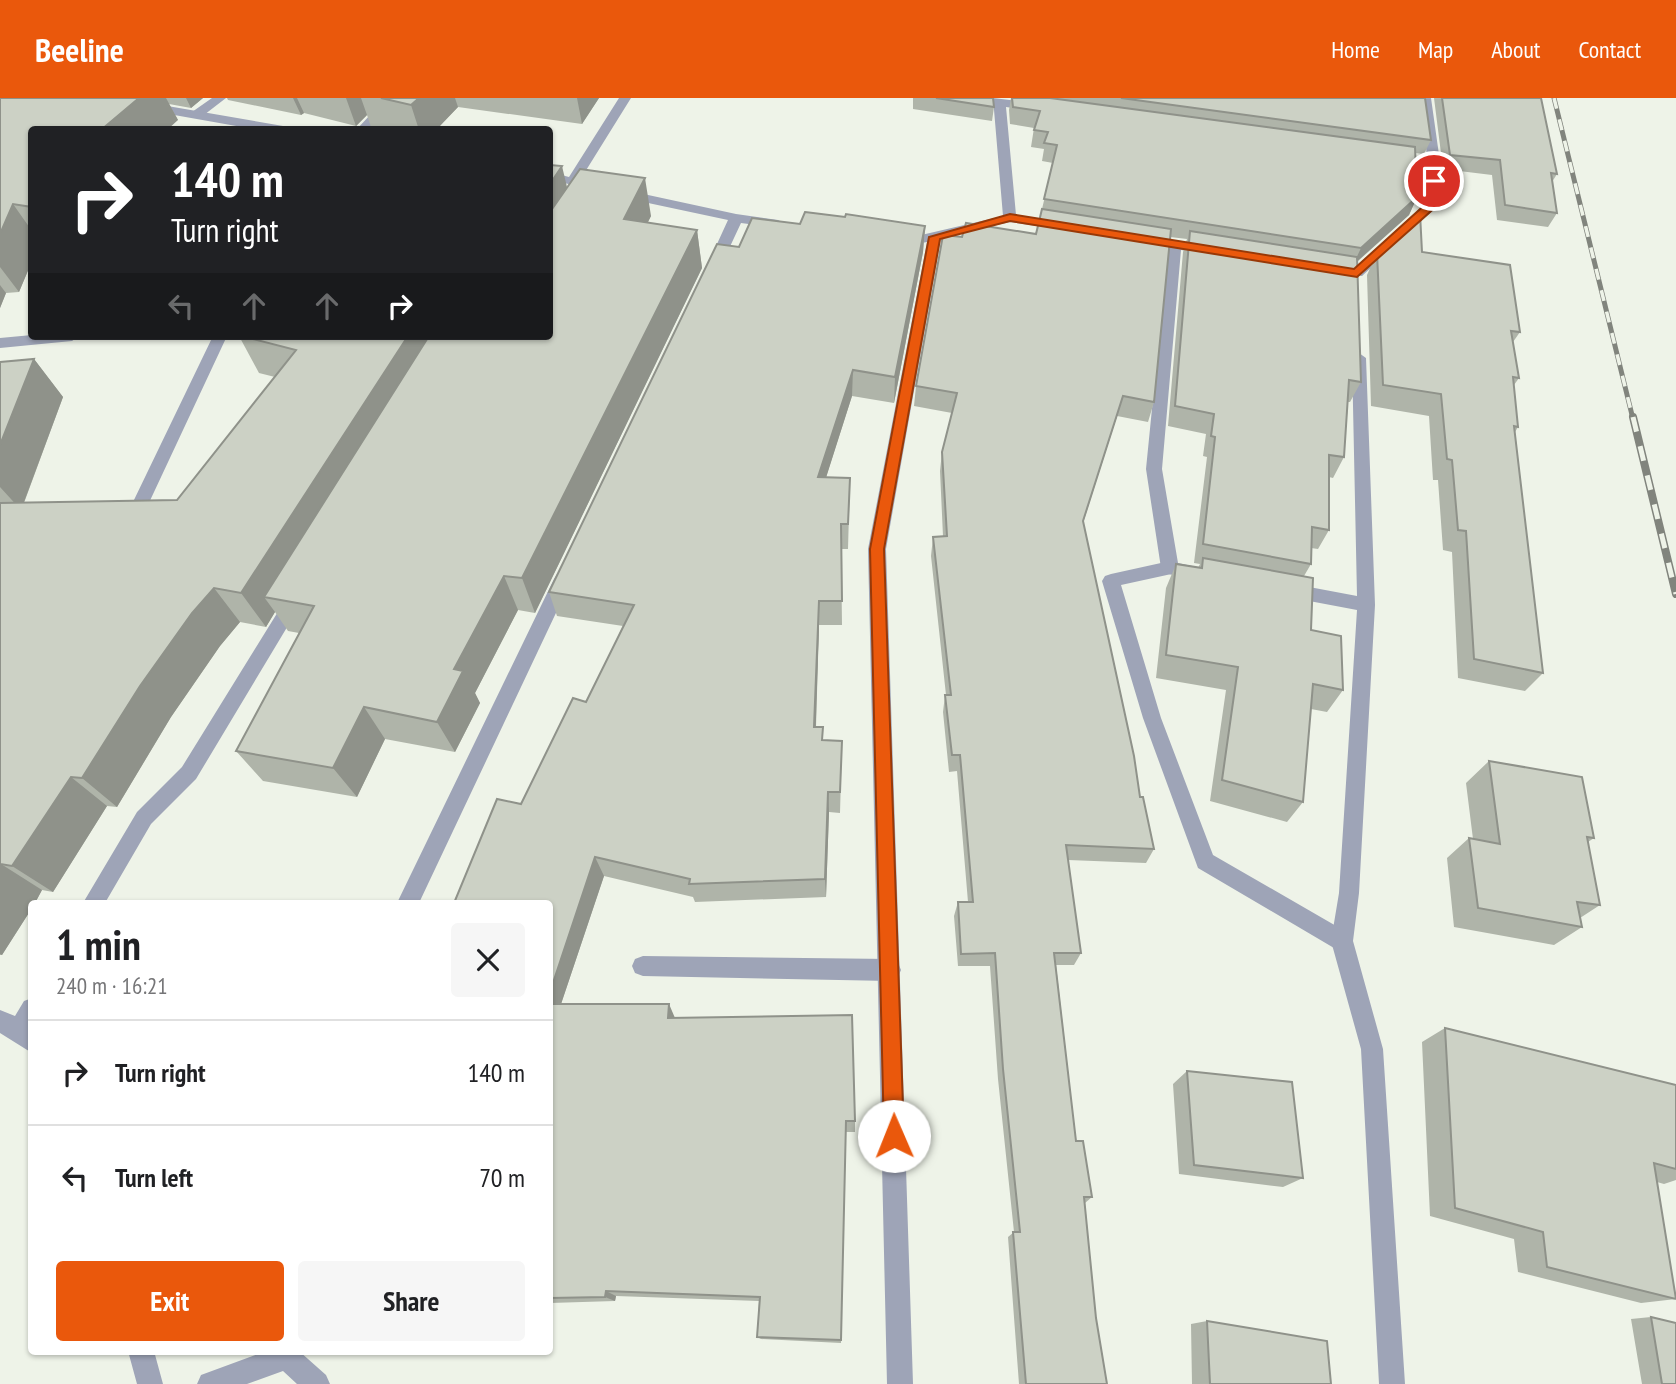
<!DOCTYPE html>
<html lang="en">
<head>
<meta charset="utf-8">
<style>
  :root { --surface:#fff; --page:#f6f6f6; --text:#202124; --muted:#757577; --line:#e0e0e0; --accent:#ea580c }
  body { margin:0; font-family:"PT Sans Narrow",sans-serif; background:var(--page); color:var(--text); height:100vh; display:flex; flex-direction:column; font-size:26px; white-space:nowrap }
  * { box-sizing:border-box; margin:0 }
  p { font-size:23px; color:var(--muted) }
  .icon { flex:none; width:38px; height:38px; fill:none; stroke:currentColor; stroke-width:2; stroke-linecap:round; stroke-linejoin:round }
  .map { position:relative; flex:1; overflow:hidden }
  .side { position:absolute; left:28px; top:802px; width:525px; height:455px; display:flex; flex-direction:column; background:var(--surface); border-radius:7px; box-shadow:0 2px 5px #0004 }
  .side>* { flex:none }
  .guide { position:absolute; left:28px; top:28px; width:525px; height:214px; border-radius:7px; box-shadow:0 2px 5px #0004; background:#202124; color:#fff; overflow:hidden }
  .pin { position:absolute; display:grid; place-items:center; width:60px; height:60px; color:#fff; margin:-30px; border:4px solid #fff; border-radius:50%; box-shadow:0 2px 7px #0007 }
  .me { position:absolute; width:77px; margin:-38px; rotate:359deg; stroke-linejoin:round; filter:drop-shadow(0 0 5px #0008) }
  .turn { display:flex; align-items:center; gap:24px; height:147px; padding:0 28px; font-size:32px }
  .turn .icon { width:91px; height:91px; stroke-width:2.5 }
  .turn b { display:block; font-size:49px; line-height:60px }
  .lanes { display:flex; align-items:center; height:66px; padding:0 28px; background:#0003; justify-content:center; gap:35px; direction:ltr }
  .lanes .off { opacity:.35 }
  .round { display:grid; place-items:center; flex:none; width:74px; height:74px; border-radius:7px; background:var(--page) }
  .summary { display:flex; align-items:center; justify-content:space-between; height:119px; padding:0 28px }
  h1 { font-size:42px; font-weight:800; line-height:52px }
  .primary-button { display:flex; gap:14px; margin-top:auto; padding:14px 28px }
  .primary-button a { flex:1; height:80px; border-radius:7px; background:var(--accent); color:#fff; font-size:28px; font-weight:800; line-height:80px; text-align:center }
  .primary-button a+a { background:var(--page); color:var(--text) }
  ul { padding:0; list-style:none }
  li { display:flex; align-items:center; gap:21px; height:105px; padding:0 28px; border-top:2px solid var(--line) }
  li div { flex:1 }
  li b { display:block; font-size:26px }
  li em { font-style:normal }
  header { display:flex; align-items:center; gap:42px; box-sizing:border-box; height:98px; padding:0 35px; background:var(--accent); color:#fff }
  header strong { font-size:33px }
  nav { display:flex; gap:38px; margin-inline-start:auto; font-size:24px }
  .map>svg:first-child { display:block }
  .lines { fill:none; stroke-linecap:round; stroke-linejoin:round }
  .service { fill:#9ea4b7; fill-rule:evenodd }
  .minor { fill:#9ea4b7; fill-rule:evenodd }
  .rail-far1-casing { stroke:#81847d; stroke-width:5 }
  .rail-casing { stroke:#81847d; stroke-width:8 }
  .rail-far1 { stroke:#eef3e8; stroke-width:3.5; stroke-dasharray:11; stroke-linecap:butt }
  .rail { stroke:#eef3e8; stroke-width:5; stroke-dasharray:15; stroke-linecap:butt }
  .wall { fill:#afb4a9 }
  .shaded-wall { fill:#8f928a }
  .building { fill:#ccd1c5; stroke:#8f928a; stroke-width:2 }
  .route { fill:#ea580c; stroke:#983908; stroke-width:2 }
</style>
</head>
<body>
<header>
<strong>Beeline</strong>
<nav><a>Home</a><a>Map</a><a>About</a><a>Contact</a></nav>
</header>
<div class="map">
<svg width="1676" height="1286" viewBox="0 0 1676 1286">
  <rect width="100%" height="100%" fill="#eef3e8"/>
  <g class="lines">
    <path class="service" d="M 212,0 L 226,0 L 200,20 L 192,20 L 192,14 Z
      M 32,237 L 32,238 L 79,238 L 72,243 L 0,250 L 0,240 Z
      M 213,238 L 227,238 L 147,409 L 139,415 L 113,415 L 111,411 L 113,407 L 133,404 Z
      M 1170,463 L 1176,465 L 1179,470 L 1176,475 L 1121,487 L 1161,620 L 1213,757 L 1350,836 L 1353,843 L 1350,850 L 1342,853 L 1334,850 L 1198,770 L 1143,620 L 1102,483 L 1105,478 L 1111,476 Z
      M 643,858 L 890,861 L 898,865 L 901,872 L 898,879 L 890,883 L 643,878 L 635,875 L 632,868 L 635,861 Z"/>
    <path class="minor" d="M 386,0 L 399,0 L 369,32 L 356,32 Z
      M 619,0 L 631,0 L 580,82 L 601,87 L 601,93 L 550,82 L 550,74 L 569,79 Z
      M 993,0 L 1034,5 L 1040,9 L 1034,13 L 1006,9 L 1016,117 L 1063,124 L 1070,128 L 1063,132 L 1010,124 L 941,140 L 886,451 L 913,1286 L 887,1286 L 868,451 L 927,144 L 922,145 L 915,141 L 917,138 L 1003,118 Z
      M 1419,0 L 1431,0 L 1440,64 L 1442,104 L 1362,178 L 1327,174 L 1325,171 L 1332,167 L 1354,170 L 1428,103 L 1428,64 Z
      M 150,5 L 283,28 L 289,32 L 259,32 L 146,12 L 144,9 Z
      M 625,92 L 736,116 L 778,122 L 785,126 L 778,130 L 741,125 L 720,170 L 713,174 L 706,170 L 728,122 L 620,99 L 619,96 Z
      M 1145,138 L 1209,148 L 1216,152 L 1209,156 L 1181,152 L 1162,371 L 1178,465 L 1206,471 L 1209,476 L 1206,481 L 1200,483 L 1164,475 L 1161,470 L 1146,371 L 1168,150 L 1140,145 L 1138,142 Z
      M 1359,255 L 1366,260 L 1375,507 L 1359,795 L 1353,843 L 1383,951 L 1405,1286 L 1379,1286 L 1361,951 L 1331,843 L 1339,795 L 1357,512 L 1288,499 L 1282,497 L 1279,492 L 1282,487 L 1288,485 L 1357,498 L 1352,260 Z
      M 563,474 L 569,476 L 572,481 L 419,805 L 397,805 L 554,481 L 557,476 Z
      M 295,494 L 301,496 L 304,501 L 196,681 L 151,726 L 105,805 L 83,805 L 137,714 L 182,669 L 289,496 Z
      M 32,900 L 32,955 L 0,935 L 0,912 L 15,918 L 24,903 Z
      M 128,1253 L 154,1253 L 163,1286 L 137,1286 Z
      M 266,1253 L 299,1253 L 326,1277 L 330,1286 L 297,1286 L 283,1273 L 247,1286 L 197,1286 L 201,1277 Z"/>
    <defs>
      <path id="rail-far1" d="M 1554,0 L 1633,321"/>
      <path id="rail" d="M 1633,319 L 1676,496"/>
    </defs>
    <use href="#rail-far1" class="rail-far1-casing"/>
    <use href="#rail" class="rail-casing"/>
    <use href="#rail-far1" class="rail-far1"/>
    <use href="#rail" class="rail"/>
  </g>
  <path class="wall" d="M 0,0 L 203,0 L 191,10 L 169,6 L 178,22 L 32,32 L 32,163 L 19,194 L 6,195 L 0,210 Z
    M 227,0 L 599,0 L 582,26 L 458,9 L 436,32 L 372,32 L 367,17 L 356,28 L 304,15 L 301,17 L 228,2 Z
    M 913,0 L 993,0 L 994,9 L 992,23 L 913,11 Z
    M 1011,0 L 1425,0 L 1431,42 L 1424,56 L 1415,55 L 1417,99 L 1409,117 L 1357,164 L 1361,284 L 1350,304 L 1348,304 L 1344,359 L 1333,380 L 1329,379 L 1329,432 L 1318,451 L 1311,450 L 1311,466 L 1304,478 L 1311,532 L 1343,592 L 1327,614 L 1311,611 L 1303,704 L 1287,724 L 1210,703 L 1226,592 L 1156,580 L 1166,490 L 1176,466 L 1198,470 L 1200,466 L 1194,465 L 1207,359 L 1203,358 L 1206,336 L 1168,328 L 1183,154 L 1187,141 L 1170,139 L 1154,304 L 1148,324 L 1117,318 L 1083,425 L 1140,699 L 1154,751 L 1146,765 L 1068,762 L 1081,855 L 1074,867 L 1056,867 L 1076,1043 L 1092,1099 L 1085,1105 L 1096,1220 L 1107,1286 L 1019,1286 L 1008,1139 L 1014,1134 L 998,981 L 990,868 L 958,868 L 954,818 L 958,804 L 968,804 L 957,673 L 949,674 L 943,614 L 945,597 L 946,597 L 931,458 L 933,439 L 943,438 L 940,373 L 942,354 L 952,315 L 914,308 L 916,288 L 962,139 L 1036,136 L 1053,65 L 1042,63 L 1044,51 L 1031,49 L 1034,30 L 1010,26 L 1009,12 Z
    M 1434,0 L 1541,0 L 1557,76 L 1552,84 L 1557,115 L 1548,129 L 1497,122 L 1492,77 L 1443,71 Z
    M 567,89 L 651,118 L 647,125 L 697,132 L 702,170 L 535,515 L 518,512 L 475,595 L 480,605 L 455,654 L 385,641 L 357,699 L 263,683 L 236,653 L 299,535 L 288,533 L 275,514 L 266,529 L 240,524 L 220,548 L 171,619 L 117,709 L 107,708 L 53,794 L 42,792 L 35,805 L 32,805 L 32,810 L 2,857 L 0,857 L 0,264 L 34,261 L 63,299 L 24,405 L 177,402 L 275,279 L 259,275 L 239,238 L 550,238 Z
    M 845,119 L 925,128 L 923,154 L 894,305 L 852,298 L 826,379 L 850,380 L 848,451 L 841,451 L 842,527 L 819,527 L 816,629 L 823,629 L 823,642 L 842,643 L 840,715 L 829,714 L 826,799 L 695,804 L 693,799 L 604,778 L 561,906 L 675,920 L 855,1023 L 855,1034 L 846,1034 L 841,1245 L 761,1241 L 757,1239 L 759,1203 L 616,1198 L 615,1203 L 550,1205 L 550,805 L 521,706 L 586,604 L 623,528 L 557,518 L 549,494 L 739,149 L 800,126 Z
    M 1422,154 L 1520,234 L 1513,244 L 1519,280 L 1514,287 L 1518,329 L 1515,334 L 1543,575 L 1525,593 L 1458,580 L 1452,454 L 1443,452 L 1438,382 L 1433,382 L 1429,318 L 1371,308 L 1367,177 L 1377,155 Z
    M 1489,663 L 1594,740 L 1588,744 L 1600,807 L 1580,820 L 1582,829 L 1554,847 L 1454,829 L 1447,760 L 1469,740 L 1473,741 L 1466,685 Z
    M 1445,930 L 1676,987 L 1676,1082 L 1664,1086 L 1657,1084 L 1676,1201 L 1641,1205 L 1518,1174 L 1514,1141 L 1430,1118 L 1422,944 Z
    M 1187,973 L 1303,1080 L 1283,1089 L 1179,1076 L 1173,986 Z
    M 1651,1219 L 1676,1286 L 1642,1286 L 1631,1221 Z
    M 1207,1223 L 1331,1286 L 1192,1286 L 1191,1226 Z"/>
  <path class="shaded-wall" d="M 139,0 L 166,0 L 178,22 L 167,32 L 101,32 Z
    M 186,0 L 203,0 L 191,10 Z
    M 293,0 L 297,0 L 304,15 L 301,17 Z
    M 346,0 L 361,0 L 367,17 L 356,28 Z
    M 419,0 L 455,0 L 458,9 L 436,32 L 419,32 L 411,7 Z
    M 577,0 L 599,0 L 582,26 Z
    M 562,68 L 571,106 L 550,137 L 550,86 Z
    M 645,80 L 651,118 L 631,159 L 624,121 Z
    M 1417,99 L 1409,117 L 1353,167 L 1361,150 Z
    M 13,106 L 32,133 L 32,163 L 19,194 L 0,169 L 0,136 Z
    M 925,128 L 923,154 L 894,305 L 895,279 Z
    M 697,132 L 702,170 L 535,515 L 522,480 Z
    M 0,187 L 6,195 L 0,210 Z
    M 408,238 L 446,238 L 264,499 L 275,514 L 266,529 L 241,495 Z
    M 34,261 L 63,299 L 21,412 L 0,389 L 0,347 Z
    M 853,272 L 852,298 L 818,405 L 818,379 Z
    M 1123,298 L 1117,318 L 1077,442 L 1083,423 Z
    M 504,478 L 518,512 L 475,595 L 480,605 L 455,654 L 437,624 L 454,571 Z
    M 214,490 L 240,524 L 220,548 L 171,619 L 117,709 L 82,680 L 140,588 L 192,515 Z
    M 819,503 L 819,527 L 815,651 L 814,629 Z
    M 364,609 L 385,641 L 357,699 L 333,670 Z
    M 71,679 L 107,708 L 53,794 L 12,768 Z
    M 828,694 L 829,714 L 826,799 L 825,781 Z
    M 595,759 L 604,778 L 556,921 L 550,912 L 550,894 Z
    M 1,766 L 42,792 L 35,805 L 32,805 L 32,810 L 2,857 L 0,856 L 0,768 Z
    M 669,906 L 675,920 L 668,920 Z
    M 606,1193 L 616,1198 L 615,1203 L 605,1199 Z"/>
  <path class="building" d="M 0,0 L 139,0 L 101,32 L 32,32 L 32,109 L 13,106 L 0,136 Z
    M 381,0 L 419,0 L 411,7 Z
    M 936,0 L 993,0 L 994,9 Z
    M 1012,0 L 1050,0 L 1415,49 L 1417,99 L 1361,150 L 1044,101 L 1057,47 L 1044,45 L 1048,34 L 1034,32 L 1040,13 L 1013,9 Z
    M 1121,0 L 1425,0 L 1431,42 Z
    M 1442,0 L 1541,0 L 1557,76 L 1551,75 L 1557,115 L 1505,107 L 1500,62 L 1450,57 Z
    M 550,67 L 562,68 L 550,86 Z
    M 580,71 L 645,80 L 624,121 L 697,132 L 522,480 L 504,478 L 454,571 L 463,573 L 437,624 L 364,609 L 333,670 L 236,653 L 314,508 L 264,499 L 429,238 L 550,238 L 550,114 Z
    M 1042,111 L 1171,131 L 1154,304 L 1123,298 L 1083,423 L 1134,658 L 1140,699 L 1143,699 L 1154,751 L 1066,747 L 1081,855 L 1054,855 L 1076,1043 L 1083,1043 L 1092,1099 L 1084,1099 L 1096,1220 L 1107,1286 L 1026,1286 L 1013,1134 L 1020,1134 L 1003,971 L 995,855 L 961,856 L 958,804 L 973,804 L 960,657 L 952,657 L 945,597 L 951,597 L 933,439 L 947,438 L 942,354 L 957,295 L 916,288 L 943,137 L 962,139 L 966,125 L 1036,136 Z
    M 805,114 L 845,119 L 846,116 L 925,128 L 895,279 L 853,272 L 818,379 L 850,380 L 848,426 L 841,426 L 842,503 L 819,503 L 814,629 L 823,629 L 822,642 L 842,643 L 840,694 L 828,694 L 825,781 L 689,786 L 690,781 L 595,759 L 550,894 L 550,805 L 454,805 L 497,701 L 521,706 L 573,600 L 586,604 L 634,507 L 549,494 L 717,146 L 739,149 L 752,120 L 800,126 Z
    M 1420,115 L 1422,154 L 1510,167 L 1520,234 L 1511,233 L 1519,280 L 1513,279 L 1518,329 L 1514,328 L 1543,575 L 1474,561 L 1466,433 L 1458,432 L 1452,362 L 1447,361 L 1441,296 L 1383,287 L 1377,155 Z
    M 1190,133 L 1357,159 L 1361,284 L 1349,282 L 1344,359 L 1329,357 L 1329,432 L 1312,429 L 1311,466 L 1203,446 L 1215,339 L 1211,338 L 1214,316 L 1175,308 Z
    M 241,238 L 408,238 L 241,495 L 214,490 L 192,515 L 140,588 L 82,680 L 71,679 L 12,768 L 1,766 L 0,768 L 0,405 L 177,402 L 296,252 Z
    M 34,261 L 0,347 L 0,264 Z
    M 1203,460 L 1313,480 L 1311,532 L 1341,538 L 1343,592 L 1313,586 L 1303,704 L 1222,682 L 1238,569 L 1166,557 L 1176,466 L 1202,470 Z
    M 1489,663 L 1582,679 L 1594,740 L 1587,739 L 1600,807 L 1577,804 L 1582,829 L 1478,810 L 1469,740 L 1500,746 Z
    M 550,906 L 669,906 L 668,920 L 852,917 L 855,1023 L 846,1023 L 841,1242 L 757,1239 L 760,1199 L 606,1193 L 605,1199 L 550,1200 Z
    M 1445,930 L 1676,987 L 1676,1071 L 1654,1065 L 1676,1201 L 1547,1169 L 1543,1134 L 1455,1110 Z
    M 1187,973 L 1292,984 L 1303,1080 L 1194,1067 Z
    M 1651,1219 L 1676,1225 L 1676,1286 L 1662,1286 Z
    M 1207,1223 L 1327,1243 L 1331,1286 L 1210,1286 Z"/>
  <path class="route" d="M 1434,80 L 1440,83 L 1439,106 L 1357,179 L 1010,123 L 940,141 L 884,451 L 904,1038 L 901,1045 L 894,1048 L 887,1045 L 884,1038 L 870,451 L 929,139 L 1010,116 L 1354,171 L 1429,103 L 1429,83 Z"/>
</svg>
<div class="pin" style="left:1434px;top:83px;background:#d93025"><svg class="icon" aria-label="arrive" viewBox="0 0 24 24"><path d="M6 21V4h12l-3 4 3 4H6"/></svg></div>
<svg class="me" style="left:894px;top:1038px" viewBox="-20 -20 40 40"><circle r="19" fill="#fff"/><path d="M0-13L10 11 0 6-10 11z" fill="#ea580c"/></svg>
<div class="guide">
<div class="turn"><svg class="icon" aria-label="right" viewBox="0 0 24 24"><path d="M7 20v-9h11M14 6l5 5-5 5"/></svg><div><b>140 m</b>Turn right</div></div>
<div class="lanes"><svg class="icon off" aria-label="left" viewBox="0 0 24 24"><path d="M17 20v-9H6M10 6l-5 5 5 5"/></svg><svg class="icon off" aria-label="ahead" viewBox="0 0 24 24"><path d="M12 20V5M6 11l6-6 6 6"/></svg><svg class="icon off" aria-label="ahead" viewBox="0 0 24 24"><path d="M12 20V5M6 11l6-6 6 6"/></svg><svg class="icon" aria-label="right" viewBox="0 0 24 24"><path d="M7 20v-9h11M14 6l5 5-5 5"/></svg></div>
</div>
<section class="side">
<div class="summary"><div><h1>1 min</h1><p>240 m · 16:21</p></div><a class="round"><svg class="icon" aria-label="close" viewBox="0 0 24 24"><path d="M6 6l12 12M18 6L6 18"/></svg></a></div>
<ul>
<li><svg class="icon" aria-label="right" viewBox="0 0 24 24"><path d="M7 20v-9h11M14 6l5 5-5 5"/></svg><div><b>Turn right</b></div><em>140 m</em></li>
<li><svg class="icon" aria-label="left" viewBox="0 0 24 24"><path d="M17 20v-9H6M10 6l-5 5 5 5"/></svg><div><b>Turn left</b></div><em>70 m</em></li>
</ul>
<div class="primary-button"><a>Exit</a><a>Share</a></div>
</section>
</div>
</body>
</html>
